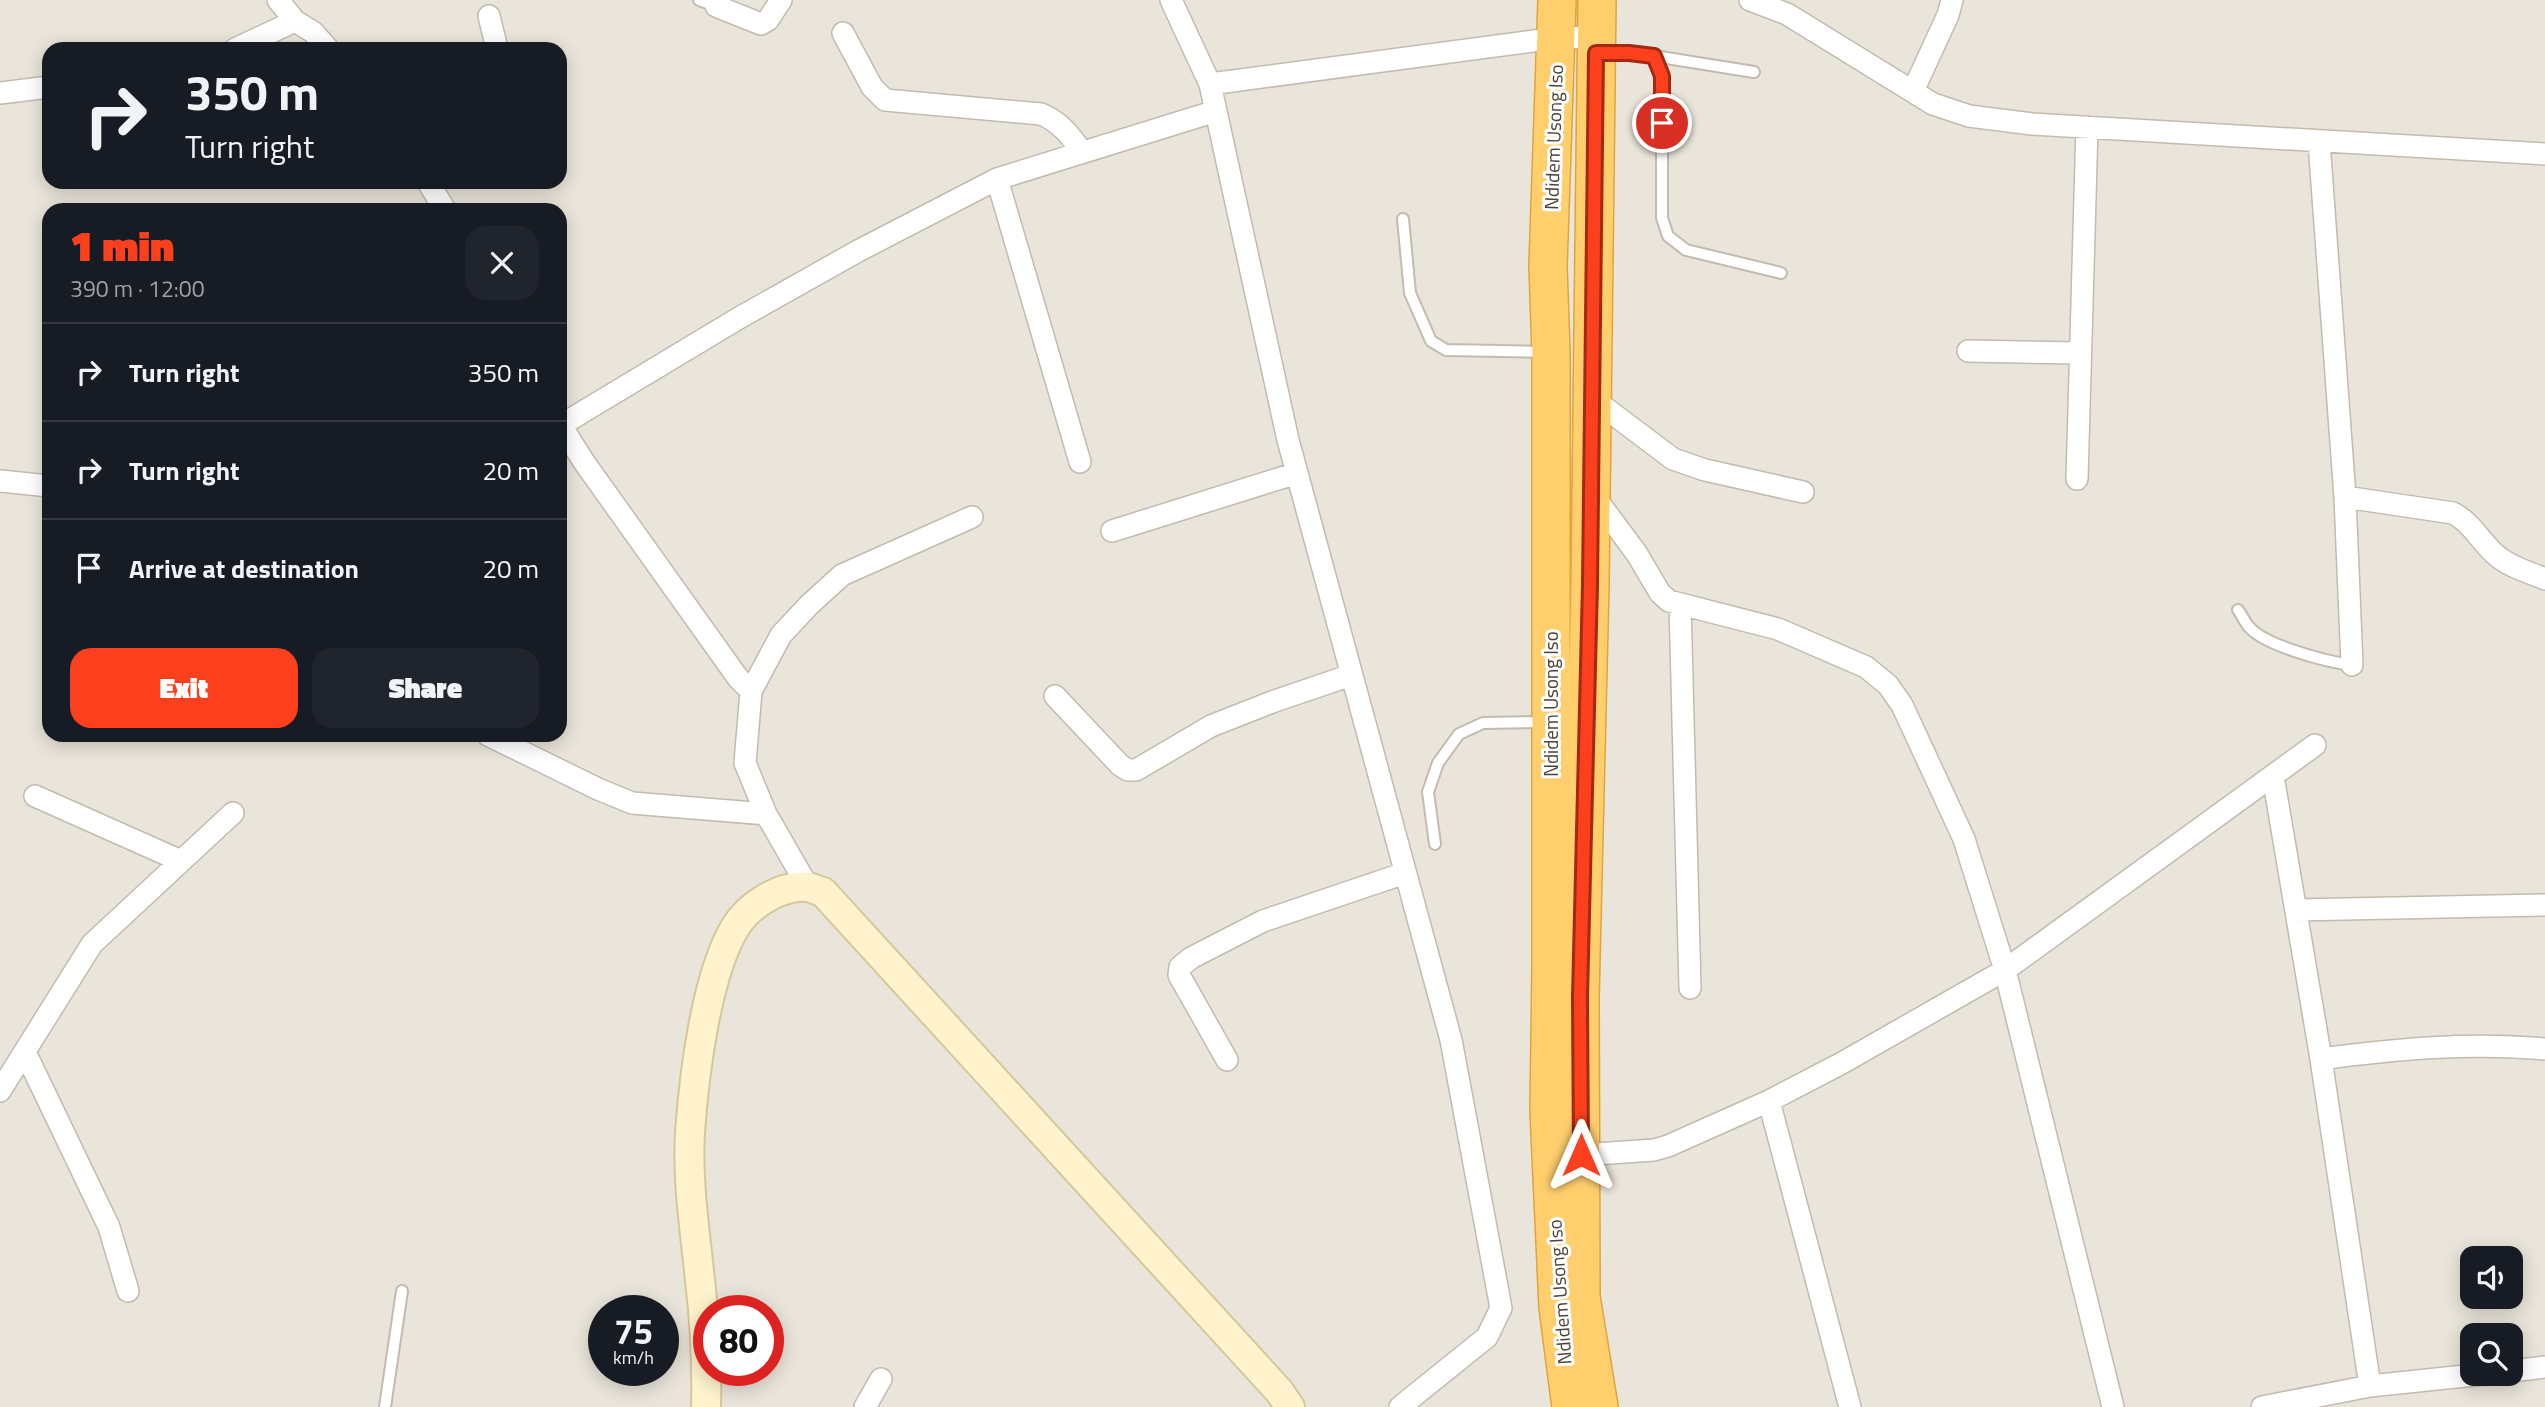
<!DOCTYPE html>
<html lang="en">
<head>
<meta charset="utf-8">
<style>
  :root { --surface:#171b24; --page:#20242c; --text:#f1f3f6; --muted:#9ea1a6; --line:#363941; --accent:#fc3f1d }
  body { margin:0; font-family:"Titillium Web",sans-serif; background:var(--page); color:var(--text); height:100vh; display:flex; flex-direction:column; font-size:26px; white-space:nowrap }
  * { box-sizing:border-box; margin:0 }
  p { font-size:23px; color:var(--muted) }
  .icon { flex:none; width:38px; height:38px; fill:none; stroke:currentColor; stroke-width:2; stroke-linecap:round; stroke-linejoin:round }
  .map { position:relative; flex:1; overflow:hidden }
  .drawer { position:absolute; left:42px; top:203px; width:525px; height:539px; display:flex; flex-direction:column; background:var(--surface); border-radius:21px; box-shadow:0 4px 18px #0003 }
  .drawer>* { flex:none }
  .banner { position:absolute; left:42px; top:42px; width:525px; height:147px; border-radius:21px; box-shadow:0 4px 18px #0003; background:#171b24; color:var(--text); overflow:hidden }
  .controls { position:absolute; left:2460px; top:1246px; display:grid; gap:14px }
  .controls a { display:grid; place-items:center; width:63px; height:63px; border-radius:14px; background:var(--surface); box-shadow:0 4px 18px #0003; font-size:35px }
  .speed { position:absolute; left:588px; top:1295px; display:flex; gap:14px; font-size:35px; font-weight:700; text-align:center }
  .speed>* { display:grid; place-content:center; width:91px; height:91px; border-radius:50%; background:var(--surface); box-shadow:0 4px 18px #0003; line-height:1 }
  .speed small { font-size:18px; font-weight:400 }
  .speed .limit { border:10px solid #d22; background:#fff; color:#111 }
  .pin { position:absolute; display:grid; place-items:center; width:60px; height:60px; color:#fff; margin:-30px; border:4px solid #fff; border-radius:50%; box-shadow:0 2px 7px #0007 }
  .me { position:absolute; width:77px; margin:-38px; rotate:0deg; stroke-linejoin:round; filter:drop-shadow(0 0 5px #0008) }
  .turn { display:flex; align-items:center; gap:24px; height:147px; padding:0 28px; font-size:32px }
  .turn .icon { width:91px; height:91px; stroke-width:2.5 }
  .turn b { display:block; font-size:49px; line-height:60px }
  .round { display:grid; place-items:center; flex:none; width:74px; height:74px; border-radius:21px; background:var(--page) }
  .summary { display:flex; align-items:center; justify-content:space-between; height:119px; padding:0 28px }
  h1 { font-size:42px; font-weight:800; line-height:52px; color:var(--accent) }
  .primary-button { display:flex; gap:14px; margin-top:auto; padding:14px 28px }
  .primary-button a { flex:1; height:80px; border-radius:21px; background:var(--accent); color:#fff; font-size:28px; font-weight:800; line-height:80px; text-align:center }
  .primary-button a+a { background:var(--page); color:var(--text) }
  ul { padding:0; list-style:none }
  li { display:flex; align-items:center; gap:21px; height:98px; padding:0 28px; border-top:2px solid var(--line) }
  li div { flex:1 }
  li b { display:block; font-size:26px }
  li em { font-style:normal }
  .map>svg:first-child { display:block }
  .residential { fill:#eae5da; fill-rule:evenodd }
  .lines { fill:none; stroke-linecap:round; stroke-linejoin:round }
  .lane-casing { stroke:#c2bbae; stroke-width:14 }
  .street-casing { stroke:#c2bbae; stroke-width:24 }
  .secondary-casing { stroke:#d6c79b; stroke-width:32 }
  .highway-casing { stroke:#e0a43c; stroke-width:40 }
  .lane { stroke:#fff; stroke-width:10 }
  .street { stroke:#fff; stroke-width:21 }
  .secondary { stroke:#fff3cd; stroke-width:28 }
  .highway { stroke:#ffcf6e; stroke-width:37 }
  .route-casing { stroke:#a42913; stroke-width:18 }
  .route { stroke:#fc3f1d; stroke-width:12 }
  .labels { text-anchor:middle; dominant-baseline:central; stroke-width:6; stroke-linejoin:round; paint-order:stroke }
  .street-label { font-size:19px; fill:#4b4439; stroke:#fff }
</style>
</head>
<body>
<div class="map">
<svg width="2545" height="1407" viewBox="0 0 2545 1407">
  <rect width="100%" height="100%" fill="#f6f3ec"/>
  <path class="residential" d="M 0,0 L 2545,0 L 2545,1407 L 0,1407 ZM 49,49 L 560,49 L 560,182 L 49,182 ZM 49,210 L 560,210 L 560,735 L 49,735 ZM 2473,1258 L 2511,1258 L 2511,1297 L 2473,1297 ZM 604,1311 L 663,1311 L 663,1370 L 604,1370 ZM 709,1311 L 768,1311 L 768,1370 L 709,1370 ZM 2473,1335 L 2511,1335 L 2511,1374 L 2473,1374 Z"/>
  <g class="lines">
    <defs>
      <path id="lane" d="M 699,0 L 716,6
        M 1603,53 L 1629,53 L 1654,56 L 1662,76 L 1662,218 L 1668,236 L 1686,250 L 1781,273
        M 1654,56 L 1754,72
        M 1403,219 L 1410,293 L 1431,341 L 1446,350 L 1545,352
        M 2238,610 C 2242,615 2245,623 2250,628 C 2267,646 2327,662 2352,665
        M 1435,844 L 1428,792 L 1438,763 L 1459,734 L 1483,723 L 1545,722
        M 385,1407 L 402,1291"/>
      <path id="street" d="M 278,0 L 295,21 L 313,32 L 328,49
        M 1171,0 L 1210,84 L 1288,440 L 1451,1040 L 1501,1308 L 1487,1337 L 1400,1407
        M 1750,0 L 1787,14 L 1933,104 L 1969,116 L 2032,124 L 2545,154
        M 716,6 L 761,24 L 768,20 L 781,0
        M 489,16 L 497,49
        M 843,33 L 872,87 L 885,100 L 1041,114 C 1060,122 1070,135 1082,152
        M 235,49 L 295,21
        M 1210,84 L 1556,38 L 1597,37
        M 1913,91 L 1948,15 L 1952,0
        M 0,93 L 49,87
        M 2319,142 L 2345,497 L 2352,665
        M 997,179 L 1080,462
        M 428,182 L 445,210
        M 1968,351 L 2080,353
        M 1592,398 L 1673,459 L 1705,470 L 1803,492
        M 560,424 L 584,462 L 738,678 L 751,691
        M 561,425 L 739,318 L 858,251 L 997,179 L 1216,111
        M 2077,479 L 2087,127
        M 0,481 L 49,486
        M 1594,496 L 1637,554 L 1660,593 L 1669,601 L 1778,629 L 1866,667 L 1888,685 L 1902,705 L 1964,839 L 2005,970 L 2113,1407
        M 2345,497 L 2453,513 C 2472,523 2480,541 2496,555 C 2509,567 2529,572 2545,579
        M 1112,531 L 1297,473
        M 1680,604 L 1690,988
        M 1055,696 L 1120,765 L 1128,770 L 1136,770 L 1211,726 L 1272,702 L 1351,675
        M 488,735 L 598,789 L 632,803 L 766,814
        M 2273,776 L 2321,1059 L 2370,1386
        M 35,796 L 181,861
        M 808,887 L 766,814 L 745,763 L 751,691 L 781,635 L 809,605 L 842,575 L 972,517
        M 2296,910 L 2545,905
        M 25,1052 L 109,1227 L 128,1291
        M 2321,1059 C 2395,1049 2470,1042 2545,1049
        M 1227,1060 L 1179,975 L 1180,967 L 1191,958 L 1263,921 L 1405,873
        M 0,1091 L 92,944 L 233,813
        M 1769,1101 L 1850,1407
        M 1581,1155 L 1654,1150 L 1668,1146 L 1769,1101 L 1842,1063 L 2005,970 L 2315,745
        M 2511,1371 L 2545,1367
        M 865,1407 L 881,1379
        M 2262,1407 L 2370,1386 L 2484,1374"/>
      <path id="secondary" d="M 706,1407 C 707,1364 705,1322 700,1280 C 695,1231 687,1181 690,1132 C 694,1076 706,974 736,926 C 750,904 781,885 808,887 C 813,888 818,891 823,892 L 1279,1391 L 1290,1407"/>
      <path id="highway" d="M 1557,0 L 1548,266 L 1551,353 L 1551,967 L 1549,1111 L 1558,1307 L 1571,1407
        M 1597,0 L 1590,584 L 1580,997 L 1581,1297 L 1599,1407"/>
    </defs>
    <use href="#lane" class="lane-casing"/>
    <use href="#street" class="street-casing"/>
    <use href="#secondary" class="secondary-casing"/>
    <use href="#highway" class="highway-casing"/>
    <use href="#lane" class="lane"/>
    <use href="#street" class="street"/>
    <use href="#secondary" class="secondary"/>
    <use href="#highway" class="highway"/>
  </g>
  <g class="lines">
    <defs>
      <path id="route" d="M 1581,1155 L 1580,997 L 1590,584 L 1596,53 L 1629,53 L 1654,56 L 1662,76 L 1662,123"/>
    </defs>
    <use href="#route" class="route-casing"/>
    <use href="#route" class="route"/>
  </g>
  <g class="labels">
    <g class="street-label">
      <text transform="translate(1553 137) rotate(-88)">Ndidem Usong Iso</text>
      <text transform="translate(1550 704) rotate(-90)">Ndidem Usong Iso</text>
      <text transform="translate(1559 1292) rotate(-94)">Ndidem Usong Iso</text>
    </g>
  </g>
</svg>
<div class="controls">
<a><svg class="icon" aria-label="sound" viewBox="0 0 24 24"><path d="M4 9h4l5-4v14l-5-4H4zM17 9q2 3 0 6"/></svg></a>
<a><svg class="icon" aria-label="search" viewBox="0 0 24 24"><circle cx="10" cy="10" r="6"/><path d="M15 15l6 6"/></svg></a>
</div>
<div class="speed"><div>75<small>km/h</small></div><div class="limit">80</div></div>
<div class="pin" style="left:1662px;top:123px;background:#d93025"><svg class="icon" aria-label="arrive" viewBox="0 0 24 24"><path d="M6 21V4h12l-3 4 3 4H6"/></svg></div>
<svg class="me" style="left:1581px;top:1155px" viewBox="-20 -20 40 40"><path d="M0-17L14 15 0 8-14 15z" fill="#fc3f1d" stroke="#fff" stroke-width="4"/></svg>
<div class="banner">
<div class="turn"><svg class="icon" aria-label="right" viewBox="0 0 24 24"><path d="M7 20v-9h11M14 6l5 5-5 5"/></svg><div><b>350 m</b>Turn right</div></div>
</div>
<section class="drawer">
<div class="summary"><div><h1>1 min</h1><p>390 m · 12:00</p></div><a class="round"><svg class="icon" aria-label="close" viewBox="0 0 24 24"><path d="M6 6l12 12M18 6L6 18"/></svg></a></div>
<ul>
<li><svg class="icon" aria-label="right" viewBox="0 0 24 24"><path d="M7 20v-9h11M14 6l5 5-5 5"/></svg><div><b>Turn right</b></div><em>350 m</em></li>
<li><svg class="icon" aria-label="right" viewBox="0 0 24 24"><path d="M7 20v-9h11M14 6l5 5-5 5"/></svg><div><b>Turn right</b></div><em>20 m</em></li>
<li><svg class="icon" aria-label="arrive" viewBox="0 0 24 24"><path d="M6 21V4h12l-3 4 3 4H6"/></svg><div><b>Arrive at destination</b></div><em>20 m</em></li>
</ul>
<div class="primary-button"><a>Exit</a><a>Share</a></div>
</section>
</div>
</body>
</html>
